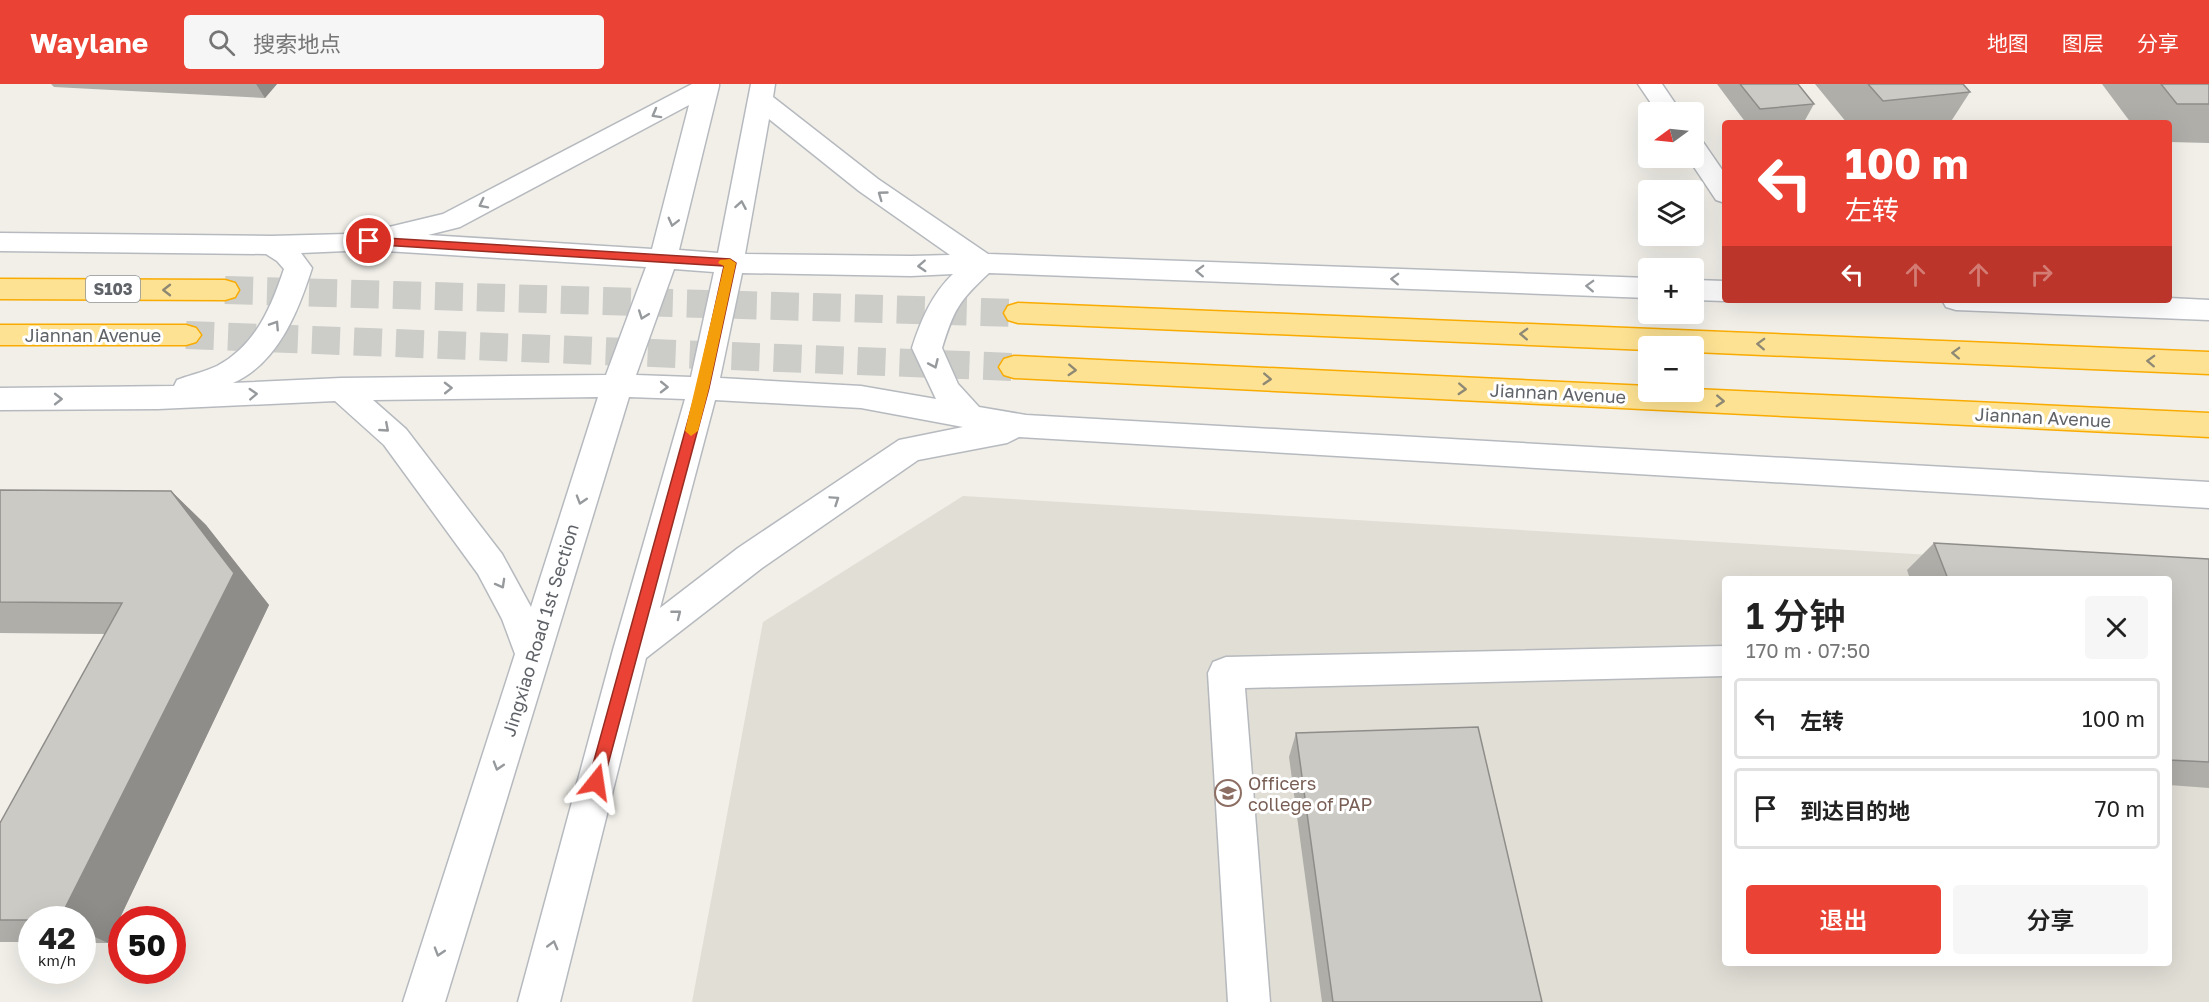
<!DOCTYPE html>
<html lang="zh">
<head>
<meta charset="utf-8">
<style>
  :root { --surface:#fff; --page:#f6f6f6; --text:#222; --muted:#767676; --line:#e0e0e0; --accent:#ea4335 }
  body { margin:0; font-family:"Golos Text","Noto Sans SC",sans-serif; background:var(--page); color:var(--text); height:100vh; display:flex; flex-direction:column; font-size:22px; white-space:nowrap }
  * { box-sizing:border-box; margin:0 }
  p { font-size:20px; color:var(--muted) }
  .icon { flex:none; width:33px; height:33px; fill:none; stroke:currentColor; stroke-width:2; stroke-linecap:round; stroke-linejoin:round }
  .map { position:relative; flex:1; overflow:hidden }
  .drawer { position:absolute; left:1722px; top:492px; width:450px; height:390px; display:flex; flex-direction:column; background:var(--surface); border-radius:6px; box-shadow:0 6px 24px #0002 }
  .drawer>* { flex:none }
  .banner { position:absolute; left:1722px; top:36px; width:450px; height:183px; border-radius:6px; box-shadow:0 6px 24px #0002; background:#ea4335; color:#fff; overflow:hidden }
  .needle { width:39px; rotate:255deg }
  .controls { position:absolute; left:1638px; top:18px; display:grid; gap:12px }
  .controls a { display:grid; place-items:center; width:66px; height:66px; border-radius:6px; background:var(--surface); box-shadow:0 6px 24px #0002; font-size:30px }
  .speed { position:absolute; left:18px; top:822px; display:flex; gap:12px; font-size:30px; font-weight:700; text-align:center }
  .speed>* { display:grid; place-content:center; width:78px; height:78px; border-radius:50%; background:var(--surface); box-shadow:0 6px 24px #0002; line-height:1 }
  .speed small { font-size:15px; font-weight:400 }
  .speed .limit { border:9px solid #d22; background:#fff; color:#111 }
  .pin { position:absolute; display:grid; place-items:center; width:51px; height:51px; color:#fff; margin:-26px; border:3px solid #fff; border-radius:50%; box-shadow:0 2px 6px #0007 }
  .me { position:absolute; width:66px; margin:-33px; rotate:15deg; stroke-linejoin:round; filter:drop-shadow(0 0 4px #0008) }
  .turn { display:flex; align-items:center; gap:21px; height:126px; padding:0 24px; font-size:27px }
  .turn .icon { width:78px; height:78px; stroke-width:2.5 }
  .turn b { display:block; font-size:42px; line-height:51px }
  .lanes { display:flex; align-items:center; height:57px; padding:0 24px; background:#0003; justify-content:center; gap:30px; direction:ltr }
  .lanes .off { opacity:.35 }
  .round { display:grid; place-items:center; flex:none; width:63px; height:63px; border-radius:6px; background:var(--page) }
  .overview { display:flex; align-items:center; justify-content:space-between; height:102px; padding:0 24px }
  h1 { font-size:36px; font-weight:600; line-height:45px }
  .cta { display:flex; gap:12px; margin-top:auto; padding:12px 24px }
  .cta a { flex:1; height:69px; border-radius:6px; background:var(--accent); color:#fff; font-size:24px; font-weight:600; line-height:69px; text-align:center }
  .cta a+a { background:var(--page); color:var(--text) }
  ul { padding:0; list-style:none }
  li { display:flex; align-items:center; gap:18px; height:81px; margin:0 12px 9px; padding:0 12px; border:3px solid var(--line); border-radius:6px }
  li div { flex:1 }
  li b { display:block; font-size:22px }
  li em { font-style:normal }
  header { display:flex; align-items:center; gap:36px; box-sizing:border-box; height:84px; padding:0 30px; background:var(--accent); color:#fff }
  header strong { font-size:28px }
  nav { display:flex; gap:33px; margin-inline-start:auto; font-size:21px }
  .search { width:420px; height:54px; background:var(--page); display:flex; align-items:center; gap:15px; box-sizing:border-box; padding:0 21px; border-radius:6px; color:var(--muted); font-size:22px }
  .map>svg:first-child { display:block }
  .education { fill:#e1ded6; fill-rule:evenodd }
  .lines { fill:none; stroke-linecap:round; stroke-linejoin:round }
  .highway-tunnel { stroke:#ccccc8; stroke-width:28; stroke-dasharray:28 14; stroke-linecap:butt }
  .street-casing { stroke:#b5b8bc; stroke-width:3 }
  .secondary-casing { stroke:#b6babf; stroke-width:3 }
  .highway-casing { stroke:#f9ab00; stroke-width:3 }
  .street { fill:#fff; fill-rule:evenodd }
  .secondary { fill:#fff; fill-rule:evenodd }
  .highway { fill:#fde293; fill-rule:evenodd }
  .wall { fill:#afaea9 }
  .shaded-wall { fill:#8f8d8a }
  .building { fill:#cccac5; stroke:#8f8d8a; stroke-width:1.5 }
  .oneway { stroke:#979a9d }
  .oneway2 { stroke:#8e8975 }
  .route { fill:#ea4335; stroke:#982c22; stroke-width:1.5 }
  .slow { fill:#f59e0b }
  .labels { text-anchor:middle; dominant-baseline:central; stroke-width:6; stroke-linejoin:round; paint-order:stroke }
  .shield { fill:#fff; stroke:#8f9295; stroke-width:1.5 }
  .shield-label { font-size:16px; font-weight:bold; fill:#5f6368 }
  .street-label { font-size:18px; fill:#5f6368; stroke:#fff }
  .education-label { font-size:18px; fill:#785e54; stroke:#fff; text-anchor:start }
</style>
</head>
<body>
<header>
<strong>Waylane</strong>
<div class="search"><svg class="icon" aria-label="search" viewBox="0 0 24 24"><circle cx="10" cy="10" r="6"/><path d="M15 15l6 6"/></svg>搜索地点</div>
<nav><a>地图</a><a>图层</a><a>分享</a></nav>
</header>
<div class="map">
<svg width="2209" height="918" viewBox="0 0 2209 918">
  <rect width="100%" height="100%" fill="#f1efe8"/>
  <path class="education" d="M 963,412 L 2209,488 L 2209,918 L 692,918 L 763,538 ZM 1725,495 L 2169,495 L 2169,879 L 1725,879 Z"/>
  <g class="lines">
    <path class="highway-tunnel" d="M 225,206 L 1018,229
      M 186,251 L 1014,283"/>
    <defs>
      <path id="street" d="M 1638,0 L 1662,0 L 1681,28 L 1657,28 Z
        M 1694,56 L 1703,58 L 1725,90 L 1725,119 L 1716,116 L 1688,74 L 1694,74 Z
        M 1725,562 L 1725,592 L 1245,604 L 1270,918 L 1228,918 L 1208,589 L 1213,578 L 1226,573 Z"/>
      <path id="secondary" d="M 692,0 L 719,0 L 719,2 L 679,166 L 718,169 L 751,0 L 775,0 L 773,13 L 878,95 L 988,170 L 1648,194 L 1648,214 L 989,189 C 959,217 954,225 942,264 L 958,300 L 979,323 L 1026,331 L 2209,398 L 2209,424 L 1019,353 L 1007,359 L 918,376 L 762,484 L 646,574 L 560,918 L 518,918 L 613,566 L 685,315 L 629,313 L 445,918 L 403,918 L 515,570 L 502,535 L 478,490 L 384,361 L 335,317 L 158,325 L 0,326 L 0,304 L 174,302 L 177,296 C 190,291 204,288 217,282 C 255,262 271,224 284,185 L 277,177 L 266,170 L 0,167 L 0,149 L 271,152 L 386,149 L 389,143 L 443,130 ZM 689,21 L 652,165 L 428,151 L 460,143 ZM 769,35 L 859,107 L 950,171 L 911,172 L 745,170 ZM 369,166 L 646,183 L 606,291 L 341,294 L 233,299 C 278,279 298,228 312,184 L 301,169 ZM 674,185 L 714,188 L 691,293 L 636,291 ZM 742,189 L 911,192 L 953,190 C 932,210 921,236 912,264 L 936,315 L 861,302 L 720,294 ZM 598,313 L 531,523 L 502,470 L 406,345 L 373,316 ZM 715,316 L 861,324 L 963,343 L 899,356 L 738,464 L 660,524 Z
        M 1694,196 L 1725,197 L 1725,216 L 1728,216 L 1725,217 L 1694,216 Z
        M 2169,214 L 2209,216 L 2209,236 L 1956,226 L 1946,223 L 1942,216 Z"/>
      <path id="highway" d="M 0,195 L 225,196 L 235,199 L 239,206 L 235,213 L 225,216 L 0,215 Z
        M 1018,219 L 2209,268 L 2209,290 L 1694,268 L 1694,262 L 1648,262 L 1648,266 L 1018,239 L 1008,236 L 1004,229 L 1008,222 Z
        M 0,241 L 186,241 L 196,244 L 201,251 L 196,258 L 186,261 L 0,261 Z
        M 1014,272 L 1648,302 L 1648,308 L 1694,308 L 1694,305 L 2209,329 L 2209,353 L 1014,294 L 1004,291 L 999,283 L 1004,275 Z"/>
    </defs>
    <use href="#street" class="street-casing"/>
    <use href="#secondary" class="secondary-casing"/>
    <use href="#highway" class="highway-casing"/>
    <use href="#street" class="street"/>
    <use href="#secondary" class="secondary"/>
    <use href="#highway" class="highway"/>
  </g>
  <path class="wall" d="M 51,0 L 277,0 L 265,14 L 54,3 Z
    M 1717,0 L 1798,0 L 1814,20 L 1804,38 L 1746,39 Z
    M 1815,0 L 1963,0 L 1970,8 L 1950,39 L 1847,39 Z
    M 2102,0 L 2209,0 L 2209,59 L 2169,58 L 2169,39 L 2131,39 Z
    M 0,406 L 171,407 L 206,441 L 269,521 L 108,859 L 82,859 L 82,836 L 32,836 L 32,858 L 0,858 L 0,739 L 105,550 L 0,549 Z
    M 1934,459 L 2209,475 L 2209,704 L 2169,701 L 2169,495 L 1910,495 L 1907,486 Z
    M 1296,649 L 1542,918 L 1322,918 L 1289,673 Z"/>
  <path class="shaded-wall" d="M 256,0 L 277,0 L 265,14 Z
    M 171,407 L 206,441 L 269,521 L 108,859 L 82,847 L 82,836 L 59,836 Z"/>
  <path class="building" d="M 1740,0 L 1798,0 L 1814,20 L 1760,25 Z
    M 1868,0 L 1963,0 L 1970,8 L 1883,17 Z
    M 2161,0 L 2209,0 L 2209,20 L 2177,20 Z
    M 0,406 L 171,407 L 234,489 L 59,836 L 0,836 L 0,739 L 122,519 L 0,518 Z
    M 1934,459 L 2209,475 L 2209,678 L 2169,676 L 2169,495 L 1948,495 Z
    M 1478,643 L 1542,918 L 1333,918 L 1296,649 Z"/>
  <defs><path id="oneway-chevron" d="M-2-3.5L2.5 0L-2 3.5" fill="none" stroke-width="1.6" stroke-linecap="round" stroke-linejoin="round" transform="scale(1.5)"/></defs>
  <g class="oneway">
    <use href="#oneway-chevron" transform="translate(656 30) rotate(151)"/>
    <use href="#oneway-chevron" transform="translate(882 111) rotate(-144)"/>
    <use href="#oneway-chevron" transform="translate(483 120) rotate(153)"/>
    <use href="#oneway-chevron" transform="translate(741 121) rotate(-80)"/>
    <use href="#oneway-chevron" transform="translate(673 138) rotate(104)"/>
    <use href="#oneway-chevron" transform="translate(922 182) rotate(177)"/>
    <use href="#oneway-chevron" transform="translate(1200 187) rotate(-178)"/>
    <use href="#oneway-chevron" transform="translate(1395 195) rotate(-178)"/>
    <use href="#oneway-chevron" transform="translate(1590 202) rotate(-178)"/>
    <use href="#oneway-chevron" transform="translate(643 231) rotate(110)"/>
    <use href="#oneway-chevron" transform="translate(275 241) rotate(-57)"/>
    <use href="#oneway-chevron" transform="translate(934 280) rotate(66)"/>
    <use href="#oneway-chevron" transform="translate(664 303) rotate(1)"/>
    <use href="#oneway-chevron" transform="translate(448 304) rotate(-1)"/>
    <use href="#oneway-chevron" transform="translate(253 310) rotate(-3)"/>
    <use href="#oneway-chevron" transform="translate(58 315)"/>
    <use href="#oneway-chevron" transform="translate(385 344) rotate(41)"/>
    <use href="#oneway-chevron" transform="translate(581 416) rotate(107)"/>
    <use href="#oneway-chevron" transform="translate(835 416) rotate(-34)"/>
    <use href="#oneway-chevron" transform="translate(501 500) rotate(61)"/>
    <use href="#oneway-chevron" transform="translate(677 530) rotate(-38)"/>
    <use href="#oneway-chevron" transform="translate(498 682) rotate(107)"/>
    <use href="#oneway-chevron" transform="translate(553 861) rotate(-75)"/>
    <use href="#oneway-chevron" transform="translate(439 868) rotate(107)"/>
  </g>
  <g class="oneway2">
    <use href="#oneway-chevron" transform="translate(167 206) rotate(-180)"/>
    <use href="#oneway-chevron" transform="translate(1524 250) rotate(-178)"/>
    <use href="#oneway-chevron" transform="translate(1761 260) rotate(-178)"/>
    <use href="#oneway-chevron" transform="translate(1956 269) rotate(-178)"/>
    <use href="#oneway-chevron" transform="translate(2151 277) rotate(-178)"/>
    <use href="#oneway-chevron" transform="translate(1072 286) rotate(3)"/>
    <use href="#oneway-chevron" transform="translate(1267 295) rotate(3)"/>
    <use href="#oneway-chevron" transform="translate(1462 305) rotate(3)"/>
    <use href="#oneway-chevron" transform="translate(1720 317) rotate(3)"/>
  </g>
  <path class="route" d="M 369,153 L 730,175 L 736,179 L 709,304 L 602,703 L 596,705 L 591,703 L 588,698 L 697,304 L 724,182 L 365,160 L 363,157 Z"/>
  <path class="slow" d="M 730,175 L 736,179 L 709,304 L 698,347 L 691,352 L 685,347 L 724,182 L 718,179 L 720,176 Z"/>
  <defs>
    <symbol id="university-ring" viewBox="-11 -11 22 22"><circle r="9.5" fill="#fff" stroke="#8d6e63" stroke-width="1.5"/><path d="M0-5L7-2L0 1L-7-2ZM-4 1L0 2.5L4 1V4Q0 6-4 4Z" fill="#8d6e63"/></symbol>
  </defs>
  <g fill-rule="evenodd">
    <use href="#university-ring" x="1213" y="694" width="30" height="30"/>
  </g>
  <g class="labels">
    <rect class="shield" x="86" y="192" width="54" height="26" rx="4.5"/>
    <g class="shield-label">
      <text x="113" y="205">S103</text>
    </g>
    <g class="street-label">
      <text x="93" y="251">Jiannan Avenue</text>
      <text transform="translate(1558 309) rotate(3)">Jiannan Avenue</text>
      <text transform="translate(2043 333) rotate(3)">Jiannan Avenue</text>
      <text transform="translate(540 546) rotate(-73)">Jingxiao Road 1st Section</text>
    </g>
    <g class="education-label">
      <text x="1248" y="699">Officers<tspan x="1248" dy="21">college of PAP</tspan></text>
    </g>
  </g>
</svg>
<div class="controls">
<a><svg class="needle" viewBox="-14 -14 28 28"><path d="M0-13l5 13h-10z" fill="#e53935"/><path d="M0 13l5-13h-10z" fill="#767676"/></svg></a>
<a><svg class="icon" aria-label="layers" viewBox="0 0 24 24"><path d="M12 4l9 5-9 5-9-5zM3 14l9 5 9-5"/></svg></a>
<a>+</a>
<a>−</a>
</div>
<div class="speed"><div>42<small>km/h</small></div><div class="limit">50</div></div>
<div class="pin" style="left:369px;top:157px;background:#d93025"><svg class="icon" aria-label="arrive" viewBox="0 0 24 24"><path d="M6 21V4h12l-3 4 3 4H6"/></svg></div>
<svg class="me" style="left:596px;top:698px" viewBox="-20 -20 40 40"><path d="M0-17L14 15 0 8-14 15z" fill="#ea4335" stroke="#fff" stroke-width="4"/></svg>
<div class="banner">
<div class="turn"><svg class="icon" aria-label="left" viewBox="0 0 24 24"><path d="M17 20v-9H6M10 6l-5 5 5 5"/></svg><div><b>100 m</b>左转</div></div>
<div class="lanes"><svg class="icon" aria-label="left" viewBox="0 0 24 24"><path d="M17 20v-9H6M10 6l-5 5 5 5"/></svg><svg class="icon off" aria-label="ahead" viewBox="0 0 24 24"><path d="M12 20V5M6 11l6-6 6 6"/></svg><svg class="icon off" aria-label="ahead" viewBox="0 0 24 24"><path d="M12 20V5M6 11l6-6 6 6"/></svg><svg class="icon off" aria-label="right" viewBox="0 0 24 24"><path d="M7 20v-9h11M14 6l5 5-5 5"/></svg></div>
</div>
<section class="drawer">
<div class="overview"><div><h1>1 分钟</h1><p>170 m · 07:50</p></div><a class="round"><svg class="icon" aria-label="close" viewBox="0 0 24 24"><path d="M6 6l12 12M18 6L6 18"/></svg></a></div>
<ul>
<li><svg class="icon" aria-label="left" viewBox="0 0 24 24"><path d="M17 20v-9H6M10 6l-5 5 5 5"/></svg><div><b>左转</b></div><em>100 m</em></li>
<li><svg class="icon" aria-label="arrive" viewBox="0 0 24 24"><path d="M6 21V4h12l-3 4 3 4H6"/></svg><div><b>到达目的地</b></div><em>70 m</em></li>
</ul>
<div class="cta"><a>退出</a><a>分享</a></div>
</section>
</div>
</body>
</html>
